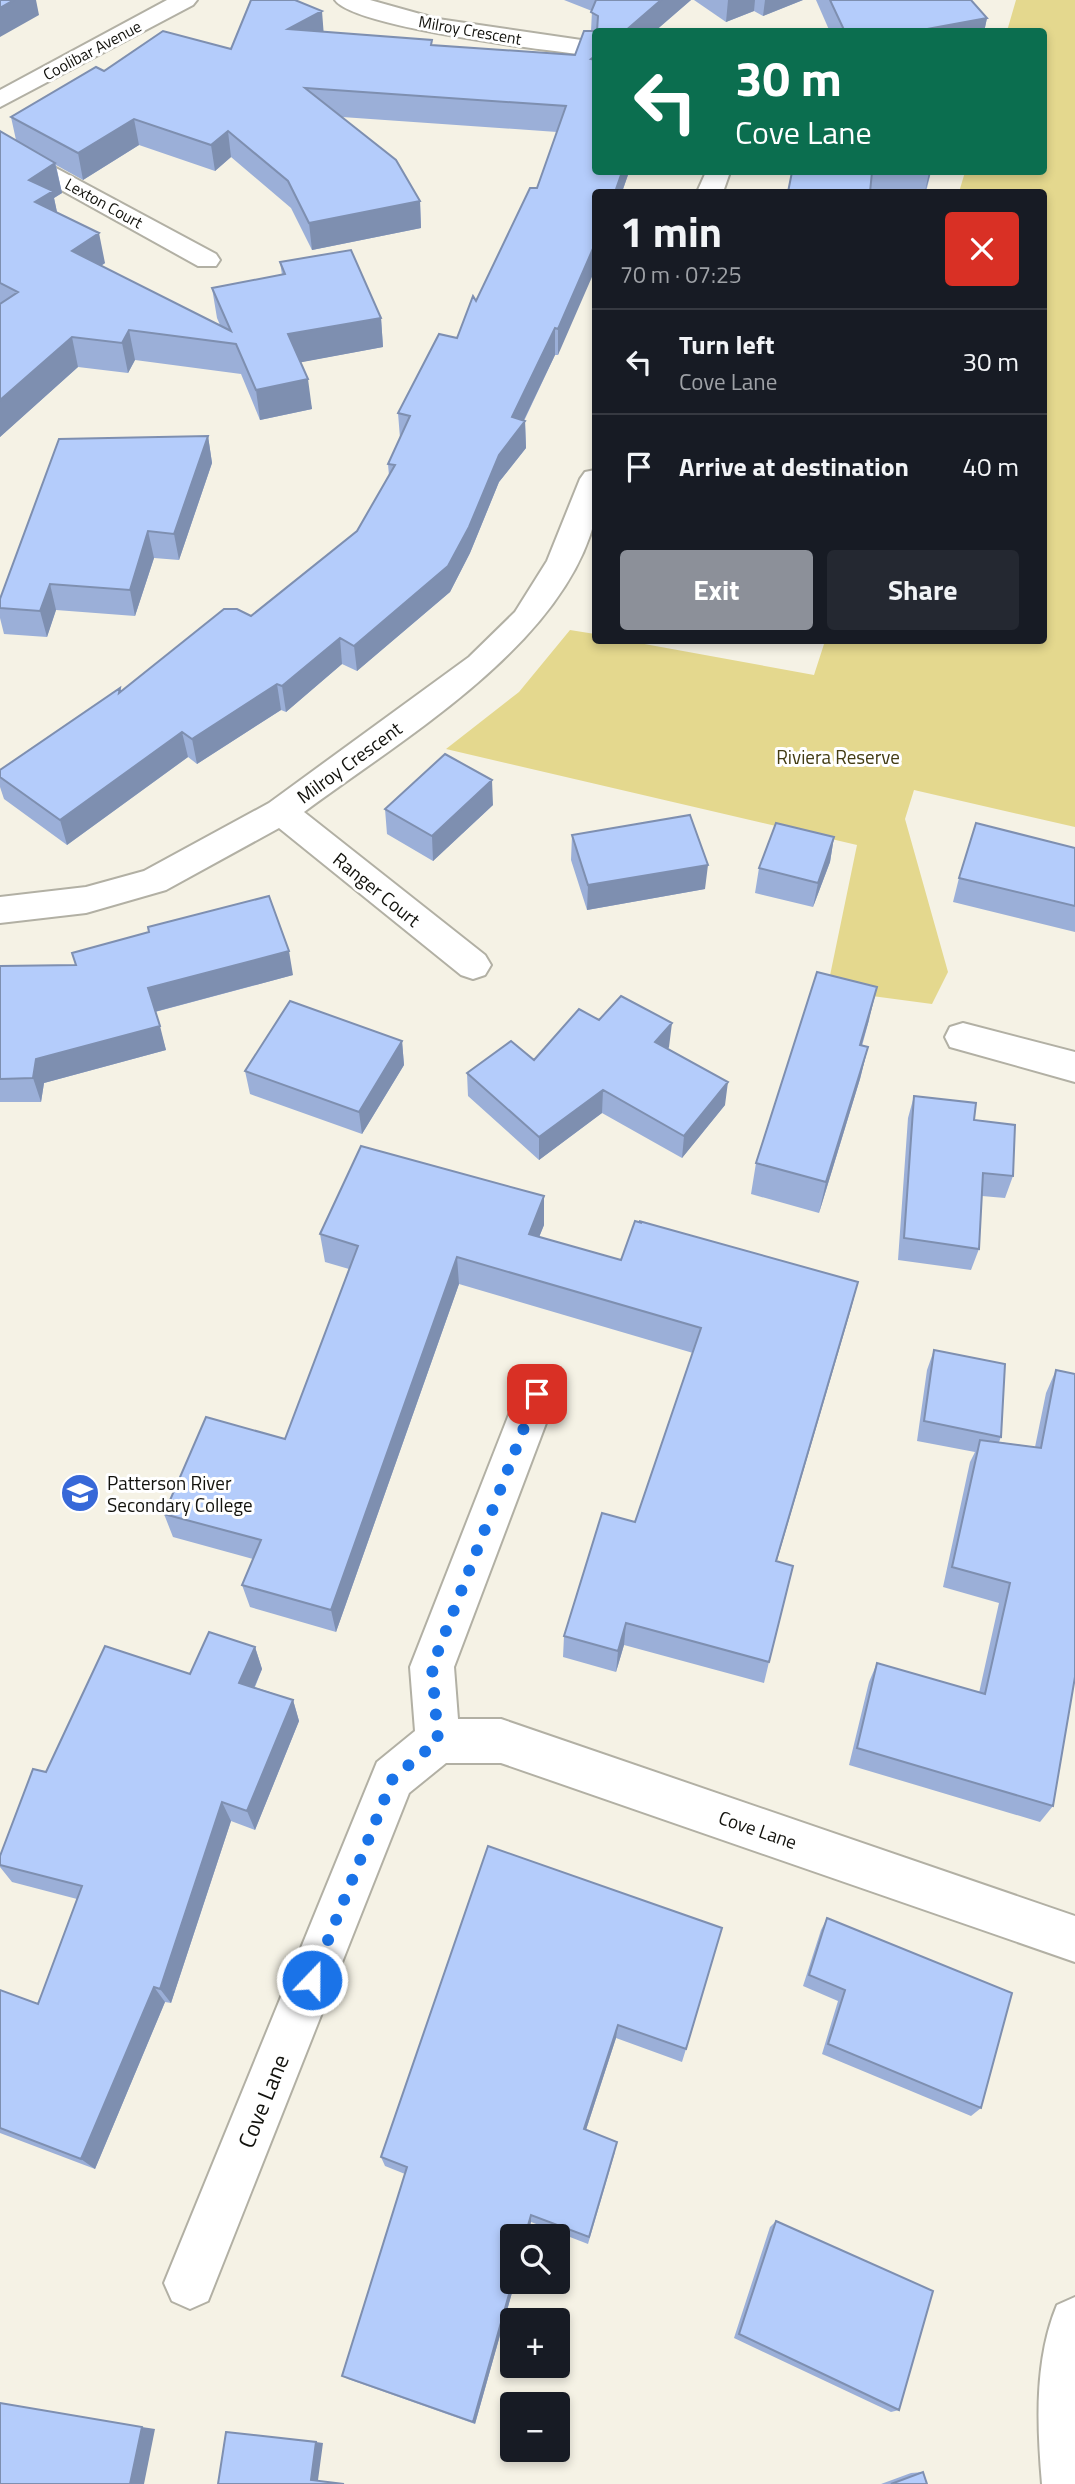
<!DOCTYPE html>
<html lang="en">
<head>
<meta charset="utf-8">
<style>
  :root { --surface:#171b24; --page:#242831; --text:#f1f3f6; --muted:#9ea1a6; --line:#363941; --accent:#8c9099 }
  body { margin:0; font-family:"Titillium Web",sans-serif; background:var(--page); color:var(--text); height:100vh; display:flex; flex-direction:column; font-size:26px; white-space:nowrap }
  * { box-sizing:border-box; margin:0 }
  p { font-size:23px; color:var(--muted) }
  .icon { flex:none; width:38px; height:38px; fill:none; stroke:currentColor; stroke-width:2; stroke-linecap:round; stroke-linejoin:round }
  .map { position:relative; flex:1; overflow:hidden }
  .sheet { position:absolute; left:592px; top:189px; width:455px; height:455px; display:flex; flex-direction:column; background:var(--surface); border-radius:7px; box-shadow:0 4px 10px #0003 }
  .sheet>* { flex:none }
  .guide { position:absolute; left:592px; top:28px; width:455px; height:147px; border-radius:7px; box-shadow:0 4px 10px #0003; background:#0b6e4f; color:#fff; overflow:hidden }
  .buttons { position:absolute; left:500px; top:2224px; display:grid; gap:14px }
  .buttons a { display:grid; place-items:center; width:70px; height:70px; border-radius:7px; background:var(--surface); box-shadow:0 4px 10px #0003; font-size:35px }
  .pin { position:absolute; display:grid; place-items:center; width:60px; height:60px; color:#fff; margin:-30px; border-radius:14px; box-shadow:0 4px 10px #0006 }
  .me { position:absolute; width:77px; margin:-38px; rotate:22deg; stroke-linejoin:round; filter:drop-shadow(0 0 5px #0008) }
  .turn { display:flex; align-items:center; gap:24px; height:147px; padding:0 28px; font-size:32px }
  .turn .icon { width:91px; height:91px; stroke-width:2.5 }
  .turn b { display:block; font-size:49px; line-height:60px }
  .round { display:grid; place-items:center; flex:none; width:74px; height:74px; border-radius:7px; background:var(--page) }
  .overview { display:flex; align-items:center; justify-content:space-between; height:119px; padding:0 28px }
  h1 { font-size:42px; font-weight:700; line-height:52px }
  .button { display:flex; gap:14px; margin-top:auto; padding:14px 28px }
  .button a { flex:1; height:80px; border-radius:7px; background:var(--accent); color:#fff; font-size:28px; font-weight:700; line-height:80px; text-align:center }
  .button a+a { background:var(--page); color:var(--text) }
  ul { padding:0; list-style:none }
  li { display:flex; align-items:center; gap:21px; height:105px; padding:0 28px; border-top:2px solid var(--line) }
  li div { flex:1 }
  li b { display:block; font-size:26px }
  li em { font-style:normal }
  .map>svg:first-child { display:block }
  .green { fill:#e4d88e }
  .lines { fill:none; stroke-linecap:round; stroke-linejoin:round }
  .minor-casing { stroke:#b2b0a4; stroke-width:4 }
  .minor { fill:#fff; fill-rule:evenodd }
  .wall { fill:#9bafd8 }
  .shaded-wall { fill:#7e8fb0 }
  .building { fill:#b4ccfb; stroke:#7e8fb0; stroke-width:2 }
  .route { stroke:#1a73e8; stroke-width:12; stroke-dasharray:0 21.6 }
  .labels { text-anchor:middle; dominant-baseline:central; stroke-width:6; stroke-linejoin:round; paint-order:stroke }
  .far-street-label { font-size:16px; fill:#12120d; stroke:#fff }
  .park-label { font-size:19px; fill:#423b12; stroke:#fff }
  .street-label { font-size:19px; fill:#12120d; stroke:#fff }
  .poi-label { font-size:19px; fill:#12120d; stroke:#fff; text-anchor:start }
  .near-street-label { font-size:23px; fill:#12120d; stroke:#fff }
</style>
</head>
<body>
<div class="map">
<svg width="1075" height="2484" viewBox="0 0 1075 2484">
  <rect width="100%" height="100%" fill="#f5f2e5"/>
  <path class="green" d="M 1016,0 L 1075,0 L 1075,827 L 914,790 L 905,819 L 948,972 L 932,1004 L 827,990 L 857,845 L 446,749 L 519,692 L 570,630 L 595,634 L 595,640 L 628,641 L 814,675 L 825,641 L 1043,640 L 1043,192 L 959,192 L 965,172 L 1043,172 L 1043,32 L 1007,31 Z"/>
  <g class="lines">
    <defs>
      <path id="minor" d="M 167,0 L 197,0 L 193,5 L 0,107 L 0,90 Z
        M 335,0 L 370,0 L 438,19 L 595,42 L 595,56 C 554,51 354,28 335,0 Z
        M 0,138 L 216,254 L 220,260 L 216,266 L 198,266 L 0,156 Z
        M 706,172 L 730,172 L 723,192 L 697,192 Z
        M 595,470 C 595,484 598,503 595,518 C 565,644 402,739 304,812 L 485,955 L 491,965 L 485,975 L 473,979 L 461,975 L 279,828 L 166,890 L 86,913 L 0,923 L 0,897 L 86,887 L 144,871 L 269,803 L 469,657 L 515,612 L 547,561 L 580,479 L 585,472 Z
        M 963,1023 L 1075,1052 L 1075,1082 L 950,1047 L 945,1037 L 950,1027 Z
        M 537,1376 L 551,1381 L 557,1394 L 454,1667 L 458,1719 L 501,1719 L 1075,1916 L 1075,1962 L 501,1763 L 446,1763 L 409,1793 L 208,2301 L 190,2309 L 172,2301 L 164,2283 L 377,1762 L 415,1731 L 410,1667 L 517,1394 L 523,1381 Z
        M 1075,2297 L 1075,2484 L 1042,2484 C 1037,2426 1034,2360 1057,2305 Z"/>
    </defs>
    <use href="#minor" class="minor-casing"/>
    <use href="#minor" class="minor"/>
  </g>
  <path class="wall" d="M 564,0 L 691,0 L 654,32 L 595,32 L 595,172 L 629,172 L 622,192 L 595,192 L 558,355 L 555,355 L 524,421 L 525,421 L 526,448 L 499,482 L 470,553 L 450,592 L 357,671 L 342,664 L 286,712 L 281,710 L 197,764 L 188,757 L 67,845 L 4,799 L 0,787 L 0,770 L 120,688 L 121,691 L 251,616 L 357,531 L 389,476 L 388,464 L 400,438 L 398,413 L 457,338 L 537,188 L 557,132 L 342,117 L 420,201 L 421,228 L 312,250 L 291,208 L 231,157 L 215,171 L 139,145 L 83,180 L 56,165 L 62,193 L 54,198 L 57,213 L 105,263 L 101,266 L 220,325 L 217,318 L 212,288 L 282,275 L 280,262 L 381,318 L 383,347 L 301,362 L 312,409 L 260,420 L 241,374 L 135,360 L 128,373 L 78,367 L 0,437 L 0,131 L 16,140 L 11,117 L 104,71 L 324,32 L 432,40 L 432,45 L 575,55 L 591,31 L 592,11 Z
    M 694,0 L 803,0 L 763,16 L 754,11 L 726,22 Z
    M 816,0 L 971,0 L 987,18 L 984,32 L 830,32 Z
    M 792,172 L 931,172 L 926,192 L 788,192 Z
    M 208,436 L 212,463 L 179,560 L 154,558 L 135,616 L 56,610 L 47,637 L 4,634 L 0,618 L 0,599 Z
    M 758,640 L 785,640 L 784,644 Z
    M 493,805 L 433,861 L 387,834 L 385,809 Z
    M 572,835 L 705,889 L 587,910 L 571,860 Z
    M 834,837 L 830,862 L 813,907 L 755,893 L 759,868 Z
    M 1075,848 L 1075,932 L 953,902 L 959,878 Z
    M 0,966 L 293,975 L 155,1012 L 166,1050 L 44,1083 L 41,1102 L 0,1102 Z
    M 599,1020 L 669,1047 L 668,1049 L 725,1105 L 682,1158 L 602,1113 L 539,1160 L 468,1096 L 467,1073 L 534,1060 Z
    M 869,1020 L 862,1046 L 868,1047 L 860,1079 L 819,1213 L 751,1194 L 756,1163 Z
    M 402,1041 L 404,1065 L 362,1134 L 250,1094 L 245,1071 Z
    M 914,1096 L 974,1120 L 1013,1176 L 1005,1198 L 982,1196 L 979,1249 L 971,1270 L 898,1260 L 908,1118 Z
    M 639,1221 L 858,1282 L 776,1562 L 769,1662 L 764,1683 L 624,1645 L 616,1672 L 563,1657 L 564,1636 L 635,1522 L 693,1353 L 459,1284 L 336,1632 L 250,1607 L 242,1585 L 253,1559 L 173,1537 L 164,1514 L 285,1439 L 349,1269 L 325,1262 L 320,1234 L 544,1225 L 539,1237 L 621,1260 Z
    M 934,1350 L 1001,1437 L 999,1442 L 1035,1447 L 1046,1393 L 1056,1370 L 1053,1806 L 1040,1822 L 849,1765 L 869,1682 L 877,1663 L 979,1693 L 999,1603 L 943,1587 L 970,1462 L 975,1452 L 917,1441 L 927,1370 Z
    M 255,1647 L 262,1669 L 255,1687 L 293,1700 L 299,1721 L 255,1830 L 231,1821 L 171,2003 L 165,2002 L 95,2169 L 0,2133 L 0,1990 L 38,2004 L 77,1899 L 12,1882 L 0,1867 L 0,1856 L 46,1772 L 190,1674 Z
    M 488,1846 L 686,2049 L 682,2062 L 616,2038 L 586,2130 L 615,2152 L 588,2244 L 531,2222 L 513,2282 L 515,2282 L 475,2424 L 348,2379 L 342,2376 L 405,2174 L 385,2166 L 381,2157 Z
    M 827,1918 L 981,2108 L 971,2116 L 822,2054 L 838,2001 L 803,1986 L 821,1930 Z
    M 776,2221 L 899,2410 L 891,2412 L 734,2338 L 770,2227 Z
    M 923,2472 L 927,2484 L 881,2484 L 911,2473 Z"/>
  <path class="shaded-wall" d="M 14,0 L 36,0 L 39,15 L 0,37 L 0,8 Z
    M 661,0 L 691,0 L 654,32 L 624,32 Z
    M 728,0 L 755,0 L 754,11 L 726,22 Z
    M 765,0 L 803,0 L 763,16 Z
    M 322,11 L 324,37 L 288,29 Z
    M 987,18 L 984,32 L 927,32 L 927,29 Z
    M 134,119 L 139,145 L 83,180 L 78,153 Z
    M 228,131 L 231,157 L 215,171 L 211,145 Z
    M 55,163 L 62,193 L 54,198 L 59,221 L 42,232 L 29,180 Z
    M 622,172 L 629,172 L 622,192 L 615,192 Z
    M 929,172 L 931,172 L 925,192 Z
    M 420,201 L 421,228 L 312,250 L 309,223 Z
    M 99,233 L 105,263 L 78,281 L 72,251 Z
    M 595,244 L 595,270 L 558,355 L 558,329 Z
    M 381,318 L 383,347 L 292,364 L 288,334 Z
    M 555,328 L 555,355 L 520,428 L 525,421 L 526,448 L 499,482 L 470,553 L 450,592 L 357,671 L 354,646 L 512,417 Z
    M 129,330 L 135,360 L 128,373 L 122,343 Z
    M 72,337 L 78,367 L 0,437 L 0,400 Z
    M 308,379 L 312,409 L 260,420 L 256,390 Z
    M 208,436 L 212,463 L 179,560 L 174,534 Z
    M 148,531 L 154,558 L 135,616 L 130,590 Z
    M 50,584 L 56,610 L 47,637 L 40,611 Z
    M 340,638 L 342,664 L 286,712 L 282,686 Z
    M 277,684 L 281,710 L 197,764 L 192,739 Z
    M 182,732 L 188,757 L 67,845 L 60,820 Z
    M 492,780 L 493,805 L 433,861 L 432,836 Z
    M 834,837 L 830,862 L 813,907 L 818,883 Z
    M 708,865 L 705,889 L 587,910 L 588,885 Z
    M 289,951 L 293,975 L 154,1012 L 148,988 Z
    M 877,987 L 869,1020 L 852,1077 L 860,1045 Z
    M 672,1023 L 669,1047 L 653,1065 L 655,1042 Z
    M 160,1026 L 166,1050 L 44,1083 L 41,1102 L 33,1078 L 36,1059 Z
    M 402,1041 L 404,1065 L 362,1134 L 359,1112 Z
    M 868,1047 L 860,1079 L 819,1213 L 826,1182 Z
    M 728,1082 L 725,1105 L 682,1158 L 684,1136 Z
    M 603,1090 L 602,1113 L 539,1160 L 539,1137 Z
    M 544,1196 L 544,1225 L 529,1262 L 529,1234 Z
    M 457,1257 L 459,1284 L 336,1632 L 331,1610 Z
    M 858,1282 L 851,1309 L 770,1584 L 776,1561 Z
    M 626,1623 L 624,1645 L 616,1672 L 618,1651 Z
    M 255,1647 L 262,1669 L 247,1704 L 239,1683 Z
    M 293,1700 L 299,1721 L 255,1830 L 247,1811 Z
    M 222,1802 L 231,1821 L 171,2003 L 160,1989 Z
    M 154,1987 L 165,2002 L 95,2169 L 81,2159 Z
    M 618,2025 L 616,2038 L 583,2139 L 584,2129 Z
    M 531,2215 L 531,2222 L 527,2236 L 525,2236 Z
    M 513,2280 L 513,2282 L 515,2282 L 475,2424 L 473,2422 Z
    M 142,2427 L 155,2429 L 144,2484 L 130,2484 Z
    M 316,2442 L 323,2443 L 318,2480 L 311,2480 Z"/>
  <path class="building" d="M 0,0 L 14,0 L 0,8 Z
    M 251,0 L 295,0 L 322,11 L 288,29 L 432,40 L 431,45 L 575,55 L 584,31 L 597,31 L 598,16 L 591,12 L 596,0 L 661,0 L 624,32 L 595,32 L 595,56 L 591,59 L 595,60 L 595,172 L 622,172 L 615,192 L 595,192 L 595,244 L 558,329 L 555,328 L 512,417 L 525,421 L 499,455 L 469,527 L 448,566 L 354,646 L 340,638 L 282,686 L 277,684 L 192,739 L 182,732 L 60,820 L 0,777 L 0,770 L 120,688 L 119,693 L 224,609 L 237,609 L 251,616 L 357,531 L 395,465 L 388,464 L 410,416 L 398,413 L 439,334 L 457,338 L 473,296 L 476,301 L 530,188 L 537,188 L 566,106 L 305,88 L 396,160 L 420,201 L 309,223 L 288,181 L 228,131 L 211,145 L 134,119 L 78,153 L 11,117 L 96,67 L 104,71 L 163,31 L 231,49 Z
    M 830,0 L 971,0 L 987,18 L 927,29 L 928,32 L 845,32 Z
    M 0,131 L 55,163 L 29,180 L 53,191 L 35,202 L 99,233 L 72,251 L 231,331 L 212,288 L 285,274 L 280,262 L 351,250 L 381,318 L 288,334 L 308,379 L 256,390 L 236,344 L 129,330 L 122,343 L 72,337 L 0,400 L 0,304 L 18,292 L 0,283 Z
    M 792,172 L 872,172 L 870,192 L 788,192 Z
    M 913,172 L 929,172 L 928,174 Z
    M 208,436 L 174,534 L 148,531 L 130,590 L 50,584 L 40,611 L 0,608 L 0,599 L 59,439 Z
    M 445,754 L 492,780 L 432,836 L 385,809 Z
    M 690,815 L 708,865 L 588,885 L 572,835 Z
    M 776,823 L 834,837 L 818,883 L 759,868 Z
    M 976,823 L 1075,848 L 1075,906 L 959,878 Z
    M 269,896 L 289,951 L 148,988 L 160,1026 L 36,1059 L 33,1078 L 0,1079 L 0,966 L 76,965 L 72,953 L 149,932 L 148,927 Z
    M 817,972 L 877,987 L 860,1045 L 868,1047 L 826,1182 L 756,1163 Z
    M 621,996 L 672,1023 L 655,1042 L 728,1082 L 684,1136 L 603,1090 L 539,1137 L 467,1073 L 511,1041 L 534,1060 L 579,1009 L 599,1020 Z
    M 290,1001 L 402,1041 L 359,1112 L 245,1071 Z
    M 914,1096 L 976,1103 L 974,1120 L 1015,1125 L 1013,1176 L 983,1173 L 979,1249 L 904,1238 Z
    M 361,1146 L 544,1196 L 529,1234 L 621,1260 L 635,1221 L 642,1223 L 639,1221 L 858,1282 L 776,1561 L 793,1566 L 769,1662 L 626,1623 L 618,1651 L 564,1636 L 602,1513 L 635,1522 L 701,1328 L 457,1257 L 331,1610 L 242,1585 L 261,1540 L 164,1514 L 206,1417 L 285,1439 L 358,1246 L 320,1234 Z
    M 934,1350 L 1005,1364 L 1001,1437 L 924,1421 Z
    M 1056,1370 L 1075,1374 L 1075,1677 L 1053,1806 L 857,1748 L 877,1663 L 985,1694 L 1010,1583 L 952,1567 L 980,1440 L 1041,1448 Z
    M 209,1632 L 255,1647 L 239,1683 L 293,1700 L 247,1811 L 222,1802 L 160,1989 L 154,1987 L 81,2159 L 0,2128 L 0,1990 L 38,2004 L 82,1886 L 0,1865 L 0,1856 L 33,1769 L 46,1772 L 105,1646 L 190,1674 Z
    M 488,1846 L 722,1928 L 686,2049 L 618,2025 L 584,2129 L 617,2142 L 589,2237 L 531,2215 L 525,2236 L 513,2236 L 513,2280 L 473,2422 L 342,2376 L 407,2167 L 381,2157 Z
    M 827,1918 L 1012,1993 L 981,2108 L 828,2044 L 845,1990 L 809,1975 Z
    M 776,2221 L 933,2291 L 899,2410 L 739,2334 Z
    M 0,2403 L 142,2427 L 130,2484 L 0,2484 Z
    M 226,2432 L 316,2442 L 311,2480 L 344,2484 L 218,2484 Z
    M 923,2472 L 927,2484 L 891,2484 Z"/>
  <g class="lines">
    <path class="route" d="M 312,1980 L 393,1778 L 438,1741 L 432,1667 L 537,1394"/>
  </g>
  <defs>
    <symbol id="school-disc" viewBox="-11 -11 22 22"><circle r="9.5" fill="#3768d8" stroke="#fff"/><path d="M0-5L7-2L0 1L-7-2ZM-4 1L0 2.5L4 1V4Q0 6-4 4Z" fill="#fff"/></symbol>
  </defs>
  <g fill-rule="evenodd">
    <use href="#school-disc" x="58" y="1471" width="44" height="44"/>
  </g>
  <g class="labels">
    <g class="far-street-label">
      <text transform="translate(470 30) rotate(10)">Milroy Crescent</text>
      <text transform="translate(92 50) rotate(-28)">Coolibar Avenue</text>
      <text transform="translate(104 203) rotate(29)">Lexton Court</text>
    </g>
    <g class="park-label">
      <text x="838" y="756">Riviera Reserve</text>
    </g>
    <g class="street-label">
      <text transform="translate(349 762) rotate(-36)">Milroy Crescent</text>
      <text transform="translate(377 889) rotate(39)">Ranger Court</text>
      <text transform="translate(758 1829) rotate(19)">Cove Lane</text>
    </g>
    <g class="poi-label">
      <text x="107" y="1482">Patterson River<tspan x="107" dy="22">Secondary College</tspan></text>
    </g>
    <g class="near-street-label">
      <text transform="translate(263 2101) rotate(-68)">Cove Lane</text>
    </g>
  </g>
</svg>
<div class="buttons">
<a><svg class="icon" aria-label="search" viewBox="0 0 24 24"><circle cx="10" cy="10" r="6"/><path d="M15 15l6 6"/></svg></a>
<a>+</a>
<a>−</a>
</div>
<div class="pin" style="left:537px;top:1394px;background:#d93025"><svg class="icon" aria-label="arrive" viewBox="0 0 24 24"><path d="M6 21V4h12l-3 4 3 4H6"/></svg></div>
<svg class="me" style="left:312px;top:1980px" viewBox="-20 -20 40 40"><circle r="17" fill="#1a73e8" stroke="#fff" stroke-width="3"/><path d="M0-11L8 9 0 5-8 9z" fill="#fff"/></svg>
<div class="guide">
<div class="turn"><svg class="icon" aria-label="left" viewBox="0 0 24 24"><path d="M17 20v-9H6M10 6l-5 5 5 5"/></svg><div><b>30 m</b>Cove Lane</div></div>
</div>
<section class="sheet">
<div class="overview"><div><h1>1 min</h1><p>70 m · 07:25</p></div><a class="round" style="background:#d93025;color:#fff"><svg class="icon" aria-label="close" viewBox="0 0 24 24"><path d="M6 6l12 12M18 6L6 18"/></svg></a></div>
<ul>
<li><svg class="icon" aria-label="left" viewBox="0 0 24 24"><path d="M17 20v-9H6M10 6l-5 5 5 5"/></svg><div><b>Turn left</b><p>Cove Lane</p></div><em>30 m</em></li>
<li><svg class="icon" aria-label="arrive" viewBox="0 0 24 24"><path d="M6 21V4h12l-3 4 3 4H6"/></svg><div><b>Arrive at destination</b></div><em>40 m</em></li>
</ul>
<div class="button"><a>Exit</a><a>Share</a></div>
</section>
</div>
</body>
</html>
